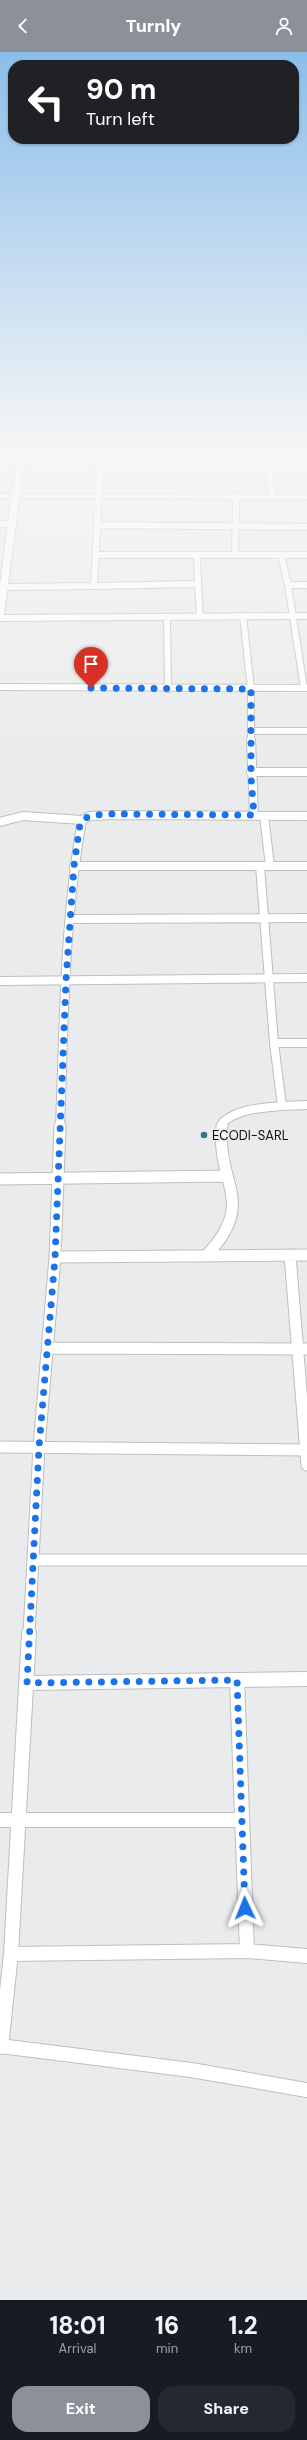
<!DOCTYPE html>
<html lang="en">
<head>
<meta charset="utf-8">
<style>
  :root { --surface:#171b24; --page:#242831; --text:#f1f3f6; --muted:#9ea1a6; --accent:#8c9099 }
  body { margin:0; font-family:"DM Sans",sans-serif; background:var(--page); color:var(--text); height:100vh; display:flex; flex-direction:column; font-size:15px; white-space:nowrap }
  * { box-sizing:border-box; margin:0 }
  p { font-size:13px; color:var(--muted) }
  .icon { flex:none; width:22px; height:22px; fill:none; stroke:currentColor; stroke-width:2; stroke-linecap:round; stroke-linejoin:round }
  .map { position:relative; height:2248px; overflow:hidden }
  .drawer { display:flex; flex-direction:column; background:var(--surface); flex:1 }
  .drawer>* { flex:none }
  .hud { position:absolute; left:8px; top:8px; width:291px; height:84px; border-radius:16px; box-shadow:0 1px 3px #0004; background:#202124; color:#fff; overflow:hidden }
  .pin { position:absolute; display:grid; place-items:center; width:34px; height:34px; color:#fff; margin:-41px -17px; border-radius:50% 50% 50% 0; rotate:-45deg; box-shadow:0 0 4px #0007 }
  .pin .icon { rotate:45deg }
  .me { position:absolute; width:44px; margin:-22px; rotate:358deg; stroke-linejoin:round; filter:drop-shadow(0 0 3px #0008) }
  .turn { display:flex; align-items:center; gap:14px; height:84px; padding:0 12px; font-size:18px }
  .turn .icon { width:52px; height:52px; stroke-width:2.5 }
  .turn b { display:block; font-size:28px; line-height:34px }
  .eta { display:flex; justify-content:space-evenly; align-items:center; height:68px; text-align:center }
  .eta b { font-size:24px; font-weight:800; line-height:28px }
  .cta { display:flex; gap:8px; margin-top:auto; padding:8px 12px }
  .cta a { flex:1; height:46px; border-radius:16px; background:var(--accent); color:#fff; font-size:16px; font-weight:800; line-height:46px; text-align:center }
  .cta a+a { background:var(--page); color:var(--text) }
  header { display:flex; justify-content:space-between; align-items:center; height:52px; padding:0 12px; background:var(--accent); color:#fff; font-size:18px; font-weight:800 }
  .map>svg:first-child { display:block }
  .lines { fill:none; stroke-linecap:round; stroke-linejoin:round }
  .minor-far3-casing { stroke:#bdbebf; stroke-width:8 }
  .minor-far2-casing { stroke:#bdbebf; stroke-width:10 }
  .minor-far1-casing { stroke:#bdbebf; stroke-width:13 }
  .minor-casing { stroke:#bdbebf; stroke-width:16 }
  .tertiary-casing { stroke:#bdbebf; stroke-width:2 }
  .secondary-casing { stroke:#bdbebf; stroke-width:2 }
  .minor-far3 { stroke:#fff; stroke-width:6 }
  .minor-far2 { stroke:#fff; stroke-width:8 }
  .minor-far1 { stroke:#fff; stroke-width:11 }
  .minor { stroke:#fff; stroke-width:14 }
  .tertiary { fill:#fff; fill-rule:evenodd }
  .secondary { fill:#fff; fill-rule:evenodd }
  .route { stroke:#1a73e8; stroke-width:7; stroke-dasharray:0 12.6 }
  .poi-dot { fill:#37758b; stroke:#eaebec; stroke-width:1.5 }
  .labels { text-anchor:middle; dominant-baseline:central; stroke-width:3.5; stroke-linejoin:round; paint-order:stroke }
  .poi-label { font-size:13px; fill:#0f0f0f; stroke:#eaebec; text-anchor:start }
</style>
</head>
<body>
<header><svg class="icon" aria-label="back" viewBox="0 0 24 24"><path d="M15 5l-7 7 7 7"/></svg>Turnly<svg class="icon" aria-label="person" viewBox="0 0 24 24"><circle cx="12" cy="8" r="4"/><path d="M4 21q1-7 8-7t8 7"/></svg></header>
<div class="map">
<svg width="307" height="2248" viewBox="0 0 307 2248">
  <rect width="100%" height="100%" fill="#eaebec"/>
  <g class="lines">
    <defs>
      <path id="minor-far3" d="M 265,396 L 273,445
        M 99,417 L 307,417
        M 0,472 L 12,472
        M 97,473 L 307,475
        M 96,503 L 307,503
        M 235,503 L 236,444
        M 281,503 L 288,533 L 304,636
        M 198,532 L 200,565
        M 288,533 L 307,533
        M 94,534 L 198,532 L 197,503
        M 4,535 L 94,534 L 101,396
        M 243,564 L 251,637 L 251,679 L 307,679
        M 167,565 L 168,637
        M 0,566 L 307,564
        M 0,635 L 307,636
        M 251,679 L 251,689"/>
      <path id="minor-far2" d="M 251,688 L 254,763
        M 251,720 L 307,720
        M 264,764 L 270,814
        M 0,770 L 23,764 L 82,768 L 90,764 L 113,763 L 307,764
        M 74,814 L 307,814
        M 71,867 L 307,866
        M 0,929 L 307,926
        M 274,991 L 307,991
        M 282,1054 L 307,1053
        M 60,1075 C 64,973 64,869 82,768
        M 222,1075 L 223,1070 C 240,1056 261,1056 282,1054 L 274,991 L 260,814"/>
      <path id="minor-far1" d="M 0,1127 L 227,1124
        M 290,1203 L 307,1413
        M 206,1204 C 258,1149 216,1133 222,1074
        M 55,1205 L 307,1203
        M 48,1296 L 307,1297
        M 0,1395 L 307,1398
        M 35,1508 L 307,1508
        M 29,1582 L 39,1395 L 55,1205 L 60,1074"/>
      <path id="minor" d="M 237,1628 L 247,1899
        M 27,1631 L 307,1627
        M 0,1768 L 242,1768
        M 11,1902 L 247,1899 L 307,1904
        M 0,1994 L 191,2018 L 307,2038
        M 1,1995 L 11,1902 L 29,1581"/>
      <path id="tertiary" d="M 18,396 L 26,396 L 4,564 L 0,567 L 0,532 Z"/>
      <path id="secondary" d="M 0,442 L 307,443 L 307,447 L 0,446 Z"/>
    </defs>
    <use href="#minor-far3" class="minor-far3-casing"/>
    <use href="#minor-far2" class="minor-far2-casing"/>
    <use href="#minor-far1" class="minor-far1-casing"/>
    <use href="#minor" class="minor-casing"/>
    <use href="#tertiary" class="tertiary-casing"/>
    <use href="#secondary" class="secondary-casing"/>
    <use href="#minor-far3" class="minor-far3"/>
    <use href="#minor-far2" class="minor-far2"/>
    <use href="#minor-far1" class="minor-far1"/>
    <use href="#minor" class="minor"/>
    <use href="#tertiary" class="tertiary"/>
    <use href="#secondary" class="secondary"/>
  </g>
  <linearGradient id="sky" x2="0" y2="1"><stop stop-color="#8bbeea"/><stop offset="0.56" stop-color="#f6f6f6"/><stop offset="1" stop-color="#f6f6f6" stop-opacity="0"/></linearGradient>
  <rect width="307" height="710" fill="url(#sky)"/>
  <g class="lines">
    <path class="route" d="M 91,636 L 251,637 L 251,725 L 254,763 L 113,762 C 103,763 85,761 80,772 L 74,814 L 66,928 L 55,1206 L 39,1395 L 27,1631 L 237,1628 L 245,1856"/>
  </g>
  <circle class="poi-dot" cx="204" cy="1083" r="4"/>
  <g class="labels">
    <g class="poi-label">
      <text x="212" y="1083">ECODI-SARL</text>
    </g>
  </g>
</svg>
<div class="pin" style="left:91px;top:636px;background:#d93025"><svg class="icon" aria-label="arrive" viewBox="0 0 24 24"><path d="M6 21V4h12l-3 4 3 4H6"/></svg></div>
<svg class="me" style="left:245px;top:1856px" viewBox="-20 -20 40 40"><path d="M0-17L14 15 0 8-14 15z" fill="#1a73e8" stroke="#fff" stroke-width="4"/></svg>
<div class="hud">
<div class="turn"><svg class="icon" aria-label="left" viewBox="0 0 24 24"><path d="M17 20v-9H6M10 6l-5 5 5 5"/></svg><div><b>90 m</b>Turn left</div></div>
</div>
</div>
<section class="drawer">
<div class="eta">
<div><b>18:01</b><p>Arrival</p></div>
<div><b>16</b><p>min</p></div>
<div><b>1.2</b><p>km</p></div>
</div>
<div class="cta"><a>Exit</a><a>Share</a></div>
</section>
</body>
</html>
